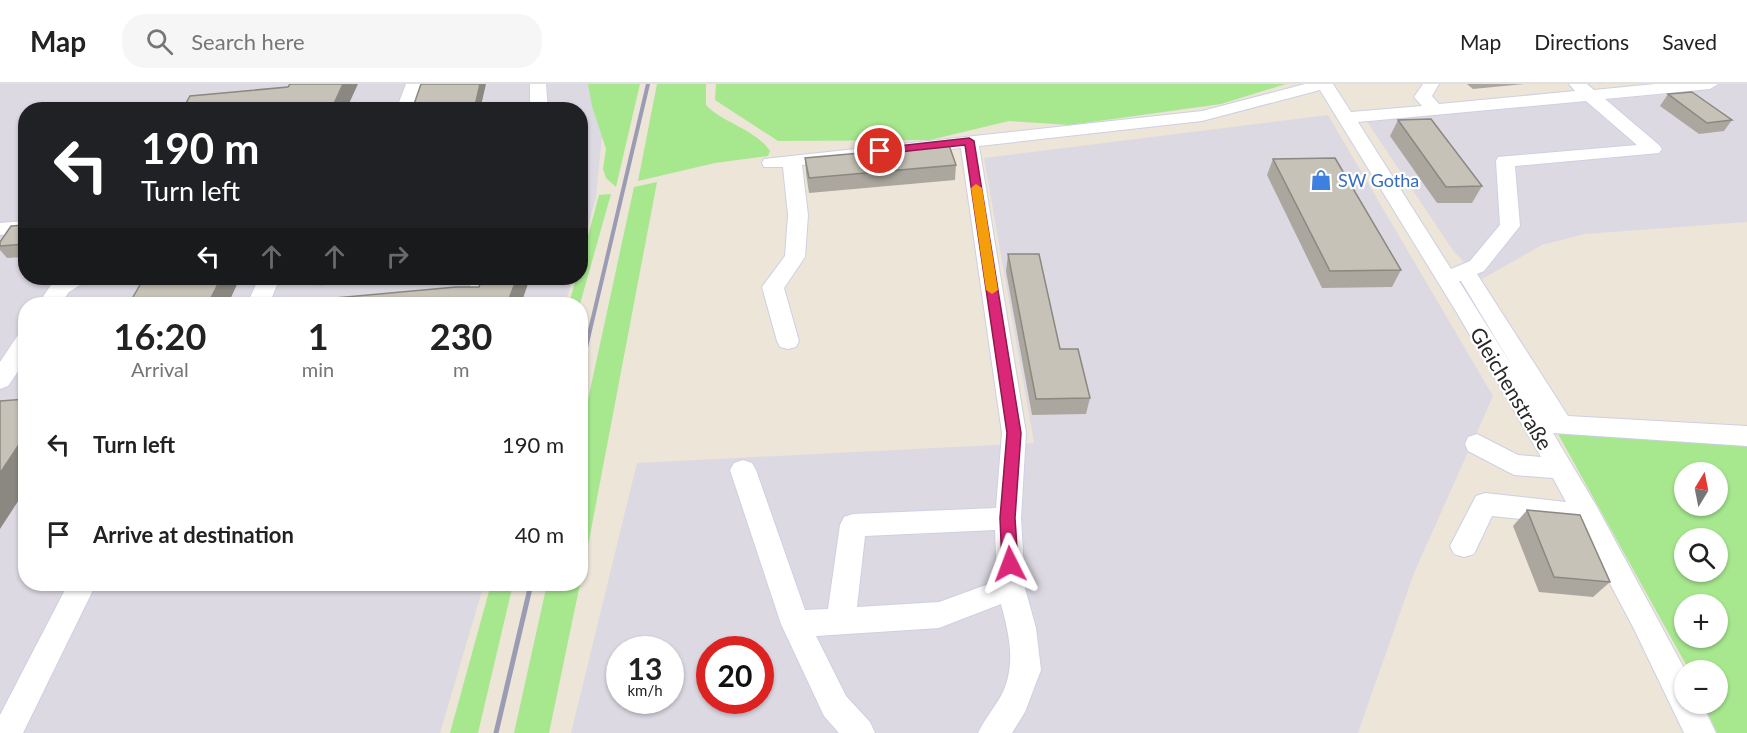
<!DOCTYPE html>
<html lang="en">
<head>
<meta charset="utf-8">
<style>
  :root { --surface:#fff; --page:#f6f6f6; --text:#222; --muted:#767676; --line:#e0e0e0 }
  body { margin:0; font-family:Lato,sans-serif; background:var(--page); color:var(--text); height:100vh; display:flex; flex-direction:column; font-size:22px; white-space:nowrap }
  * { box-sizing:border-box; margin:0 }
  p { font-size:20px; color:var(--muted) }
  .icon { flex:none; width:33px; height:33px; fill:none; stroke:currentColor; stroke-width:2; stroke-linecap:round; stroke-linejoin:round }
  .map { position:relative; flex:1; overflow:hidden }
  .panel { position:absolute; left:18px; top:213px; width:570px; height:294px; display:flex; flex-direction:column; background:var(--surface); border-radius:24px; box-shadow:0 2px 4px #0004 }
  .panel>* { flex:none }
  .guide { position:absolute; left:18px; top:18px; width:570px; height:183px; border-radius:24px; box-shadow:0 2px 4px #0004; background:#202124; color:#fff; overflow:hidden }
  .needle { width:39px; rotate:10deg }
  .tools { position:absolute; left:1674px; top:378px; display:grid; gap:12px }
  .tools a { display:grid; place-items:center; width:54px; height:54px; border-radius:50%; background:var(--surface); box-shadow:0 2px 4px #0004; font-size:30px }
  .speed { position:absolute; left:606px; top:552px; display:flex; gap:12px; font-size:30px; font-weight:700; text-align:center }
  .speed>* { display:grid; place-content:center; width:78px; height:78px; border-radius:50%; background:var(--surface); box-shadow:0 2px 4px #0004; line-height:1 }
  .speed small { font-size:15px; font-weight:400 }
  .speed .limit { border:9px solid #d22; background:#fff; color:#111 }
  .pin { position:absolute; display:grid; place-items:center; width:51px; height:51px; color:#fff; margin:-26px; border:3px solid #fff; border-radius:50%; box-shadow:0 2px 6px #0007 }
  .me { position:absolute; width:66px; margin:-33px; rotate:357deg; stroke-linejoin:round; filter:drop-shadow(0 0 4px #0008) }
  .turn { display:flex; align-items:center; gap:21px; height:126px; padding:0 24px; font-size:27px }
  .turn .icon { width:78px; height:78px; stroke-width:2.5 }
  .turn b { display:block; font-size:42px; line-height:51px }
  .lanes { display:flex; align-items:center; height:57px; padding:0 24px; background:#0003; justify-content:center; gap:30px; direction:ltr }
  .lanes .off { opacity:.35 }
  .eta { display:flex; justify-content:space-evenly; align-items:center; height:102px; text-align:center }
  .eta b { font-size:36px; font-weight:700; line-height:42px }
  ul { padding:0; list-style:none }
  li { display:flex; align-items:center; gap:18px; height:90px; padding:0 24px }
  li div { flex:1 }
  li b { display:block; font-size:22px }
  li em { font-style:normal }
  header { display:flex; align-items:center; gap:36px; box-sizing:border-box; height:84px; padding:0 30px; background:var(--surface); border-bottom:2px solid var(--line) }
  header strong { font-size:28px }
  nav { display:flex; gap:33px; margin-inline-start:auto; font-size:21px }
  .search { width:420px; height:54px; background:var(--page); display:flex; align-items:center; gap:15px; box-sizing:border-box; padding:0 21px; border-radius:24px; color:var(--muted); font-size:22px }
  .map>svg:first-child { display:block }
  .industrial { fill:#ddd9e3; fill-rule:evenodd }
  .green { fill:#a7e88f; fill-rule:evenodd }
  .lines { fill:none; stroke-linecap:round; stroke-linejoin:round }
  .minor-casing { stroke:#cdd0e3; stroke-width:2 }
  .minor { fill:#fff; fill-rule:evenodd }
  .rail-far1 { stroke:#9b9cb4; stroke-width:4 }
  .rail { stroke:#9b9cb4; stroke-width:5 }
  .wall { fill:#aba79e }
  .shaded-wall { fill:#8b8881 }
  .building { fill:#c7c2b8; stroke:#8b8881; stroke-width:1.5 }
  .route { fill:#db2777; stroke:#8e194d; stroke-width:1.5 }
  .slow { fill:#f59e0b }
  .labels { text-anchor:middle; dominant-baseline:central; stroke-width:4.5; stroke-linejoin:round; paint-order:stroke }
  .far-shop-label { font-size:18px; fill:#366cbe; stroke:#fff; text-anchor:start }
  .street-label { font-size:21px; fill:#282828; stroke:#fff }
</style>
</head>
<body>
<header>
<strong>Map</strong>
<div class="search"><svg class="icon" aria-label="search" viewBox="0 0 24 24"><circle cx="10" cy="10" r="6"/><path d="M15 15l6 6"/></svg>Search here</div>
<nav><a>Map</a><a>Directions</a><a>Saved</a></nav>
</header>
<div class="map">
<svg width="1747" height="649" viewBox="0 0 1747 649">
  <rect width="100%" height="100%" fill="#ece5d8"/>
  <path class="industrial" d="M 0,0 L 607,0 L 596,113 L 581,168 L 580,26 L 26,26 L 26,194 L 573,194 L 565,220 L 26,220 L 26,500 L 484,500 L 440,649 L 0,649 Z
    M 1656,0 L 1747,0 L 1747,138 L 1585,150 L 1542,161 L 1482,195 L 1454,168 L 1366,36 L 1671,10 Z
    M 1328,31 L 1493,312 L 1414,489 L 1358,649 L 571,649 L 637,379 L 1034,359 L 984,74 ZM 620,566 L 670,566 L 670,616 L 620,616 ZM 710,566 L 760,566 L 760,616 L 710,616 Z"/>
  <path class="green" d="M 588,0 L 640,0 L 616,103 L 606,94 L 603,85 L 606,65 L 592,22 Z
    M 657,0 L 706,0 L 706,21 C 724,40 754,44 770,67 L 768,72 L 715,79 L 638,97 Z
    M 716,0 L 1286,0 L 1221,20 L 1070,41 L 1009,37 L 930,56 L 778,57 L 715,16 Z
    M 657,98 L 591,446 L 581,498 L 581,348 L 634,103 Z
    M 611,110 L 580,220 L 569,220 L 576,194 L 580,194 L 581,178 L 599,111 Z
    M 1553,341 L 1747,356 L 1747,649 L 1717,649 L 1704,620 L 1718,620 L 1718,586 L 1689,586 ZM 1684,388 L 1718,388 L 1718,422 L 1684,422 ZM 1684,454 L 1718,454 L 1718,488 L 1684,488 ZM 1684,520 L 1718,520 L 1718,554 L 1684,554 Z
    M 491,500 L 513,500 L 478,649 L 450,649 Z
    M 547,500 L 580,500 L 549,649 L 514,649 Z"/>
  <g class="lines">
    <defs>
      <path id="minor" d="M 406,0 L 422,0 L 414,26 L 396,26 Z
        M 530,0 L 546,0 L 548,26 L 530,26 Z
        M 1305,0 L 1333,0 L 1351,28 L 1422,22 L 1414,13 L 1423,0 L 1439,0 L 1432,12 L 1439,20 L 1575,7 L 1569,0 L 1587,0 L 1594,6 L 1655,0 L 1718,0 L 1710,5 L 1605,15 L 1659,61 L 1662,65 L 1659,69 L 1515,82 L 1520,142 L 1484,187 L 1477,190 L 1568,332 L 1747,342 L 1747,362 L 1553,349 L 1597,423 L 1685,586 L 1684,620 L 1702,620 L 1716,649 L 1684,649 L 1634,545 L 1579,441 L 1492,432 L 1474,470 L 1464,473 L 1454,470 L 1450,462 L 1476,412 L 1485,409 L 1566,418 L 1553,394 L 1514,391 L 1468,367 L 1465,360 L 1468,353 L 1477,350 L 1518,371 L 1541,373 L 1457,229 L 1320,6 L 1202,37 L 979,62 L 1026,349 L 1021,434 L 1025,504 L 1036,544 L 1041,586 L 1025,628 L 1012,649 L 978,649 C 985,634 996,622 1003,608 C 1016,579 1009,550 1001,520 L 939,544 L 816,552 L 846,612 L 870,638 L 875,649 L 839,649 L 824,632 L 781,540 L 730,386 L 734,379 L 743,376 L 752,379 L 756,386 L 805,526 L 828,525 L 840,441 L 844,433 L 853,430 L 996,424 L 1002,349 L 961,64 L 802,81 L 808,131 L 805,173 L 784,204 L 799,257 L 796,263 L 788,265 L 780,263 L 777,257 L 762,203 L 785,172 L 788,131 L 783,83 L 764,83 L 762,79 L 764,75 L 1202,27 ZM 1586,17 L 1637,61 L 1498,73 L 1496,77 L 1500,141 L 1470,177 L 1451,185 L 1358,38 ZM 1459,197 L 1461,197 L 1514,285 ZM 995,446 L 997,497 L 939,518 L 857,523 L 865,452 Z
        M 26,137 L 26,149 L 0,151 L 0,139 Z
        M 61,194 L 87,194 L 83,199 L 69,208 L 60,220 L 38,220 L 53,198 Z
        M 259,194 L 280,194 L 269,220 L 247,220 Z
        M 305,194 L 333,194 L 329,199 L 322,201 L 309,199 Z
        M 472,194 L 493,194 L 487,220 L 465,220 Z
        M 26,249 L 26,276 L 8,302 L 0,305 L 0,278 L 18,251 Z
        M 68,500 L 96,500 L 23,649 L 0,649 L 0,631 Z"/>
    </defs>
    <use href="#minor" class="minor-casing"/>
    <use href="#minor" class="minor"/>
    <path class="rail-far1" d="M 583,276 L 648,0"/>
    <path class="rail" d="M 580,287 L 583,275
      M 496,649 L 531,500"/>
  </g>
  <path class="wall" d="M 1467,0 L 1524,0 L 1473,5 Z
    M 1668,10 L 1732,36 L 1724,47 L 1699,50 L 1660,22 Z
    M 1398,36 L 1482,102 L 1472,119 L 1437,119 L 1390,52 Z
    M 805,74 L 956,81 L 955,96 L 809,109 L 806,89 Z
    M 1273,75 L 1401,186 L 1392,203 L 1322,204 L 1267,91 Z
    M 26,141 L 26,173 L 7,174 L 0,166 L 0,158 Z
    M 1008,170 L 1060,265 L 1090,314 L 1086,330 L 1032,331 L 1006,187 Z
    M 1527,426 L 1610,498 L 1593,513 L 1539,508 L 1513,442 Z"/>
  <path class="shaded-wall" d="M 343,0 L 358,0 L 346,26 L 331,26 Z
    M 480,0 L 486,0 L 480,26 L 474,26 Z
    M 221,194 L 240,194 L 228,220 L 208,220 Z
    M 517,194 L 530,194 L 521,220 L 507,220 Z
    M 26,350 L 26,405 L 0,445 L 0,389 Z"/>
  <path class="building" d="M 290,0 L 343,0 L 331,26 L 182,26 L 190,12 L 288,3 Z
    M 421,0 L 480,0 L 474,26 L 412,26 Z
    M 1692,8 L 1732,36 L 1707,39 L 1668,10 Z
    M 1431,35 L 1482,102 L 1446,103 L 1398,36 Z
    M 949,61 L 956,81 L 809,94 L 805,74 Z
    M 1335,74 L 1401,186 L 1330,187 L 1273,75 Z
    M 26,141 L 26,160 L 0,162 L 0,158 L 11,142 Z
    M 1008,170 L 1039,170 L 1060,265 L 1078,265 L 1090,314 L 1036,315 Z
    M 144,194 L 221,194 L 208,220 L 129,220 Z
    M 482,194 L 517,194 L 507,220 L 269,220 L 456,203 L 479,203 Z
    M 26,315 L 26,350 L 0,389 L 0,317 Z
    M 1527,426 L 1580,431 L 1610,498 L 1554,493 Z"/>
  <path class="route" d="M 969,54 L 974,57 L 1021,349 L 1015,434 L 1018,480 L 1015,485 L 1010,487 L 1004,485 L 1002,480 L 1000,434 L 1007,349 L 965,61 L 880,70 L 875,67 L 880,64 Z"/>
  <path class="slow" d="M 976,100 L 982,104 L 998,206 L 992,210 L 986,206 L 971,104 Z"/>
  <defs>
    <symbol id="shop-bare" viewBox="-9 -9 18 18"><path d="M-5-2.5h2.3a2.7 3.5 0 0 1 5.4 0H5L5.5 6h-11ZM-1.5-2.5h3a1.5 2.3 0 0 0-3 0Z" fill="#3f7fe0" stroke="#fff" stroke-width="2.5" paint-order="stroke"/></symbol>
  </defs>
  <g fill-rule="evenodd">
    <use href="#shop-bare" x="1306" y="81" width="30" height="30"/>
  </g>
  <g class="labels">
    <g class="far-shop-label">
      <text x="1338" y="96">SW Gotha</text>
    </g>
    <g class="street-label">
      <text transform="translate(1512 304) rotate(59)">Gleichenstraße</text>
    </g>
  </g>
</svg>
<div class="tools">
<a><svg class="needle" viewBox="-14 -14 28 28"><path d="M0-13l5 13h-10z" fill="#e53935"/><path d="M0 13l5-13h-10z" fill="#767676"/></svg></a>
<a><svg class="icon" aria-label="search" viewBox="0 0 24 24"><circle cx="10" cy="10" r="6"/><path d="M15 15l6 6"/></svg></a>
<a>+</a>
<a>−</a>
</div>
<div class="speed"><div>13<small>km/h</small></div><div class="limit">20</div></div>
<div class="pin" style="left:880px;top:67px;background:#d93025"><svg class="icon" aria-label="arrive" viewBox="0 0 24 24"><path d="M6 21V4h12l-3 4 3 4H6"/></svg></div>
<svg class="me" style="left:1010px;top:480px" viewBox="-20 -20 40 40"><path d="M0-17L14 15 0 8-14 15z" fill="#db2777" stroke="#fff" stroke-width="4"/></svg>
<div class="guide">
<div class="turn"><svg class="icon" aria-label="left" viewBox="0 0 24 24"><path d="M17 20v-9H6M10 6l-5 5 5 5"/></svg><div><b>190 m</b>Turn left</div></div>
<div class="lanes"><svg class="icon" aria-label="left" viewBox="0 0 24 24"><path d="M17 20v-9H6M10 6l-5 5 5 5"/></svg><svg class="icon off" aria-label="ahead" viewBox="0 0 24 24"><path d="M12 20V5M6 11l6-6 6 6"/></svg><svg class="icon off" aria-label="ahead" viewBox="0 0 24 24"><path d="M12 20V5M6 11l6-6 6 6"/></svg><svg class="icon off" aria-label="right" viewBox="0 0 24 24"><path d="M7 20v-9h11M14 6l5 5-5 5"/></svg></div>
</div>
<section class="panel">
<div class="eta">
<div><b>16:20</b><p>Arrival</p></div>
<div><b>1</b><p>min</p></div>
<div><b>230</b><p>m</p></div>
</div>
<ul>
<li><svg class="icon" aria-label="left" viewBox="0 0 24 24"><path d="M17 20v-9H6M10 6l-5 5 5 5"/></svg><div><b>Turn left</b></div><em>190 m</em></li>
<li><svg class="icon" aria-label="arrive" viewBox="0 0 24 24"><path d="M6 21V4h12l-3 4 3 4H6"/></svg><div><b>Arrive at destination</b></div><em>40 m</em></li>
</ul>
</section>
</div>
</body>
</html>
